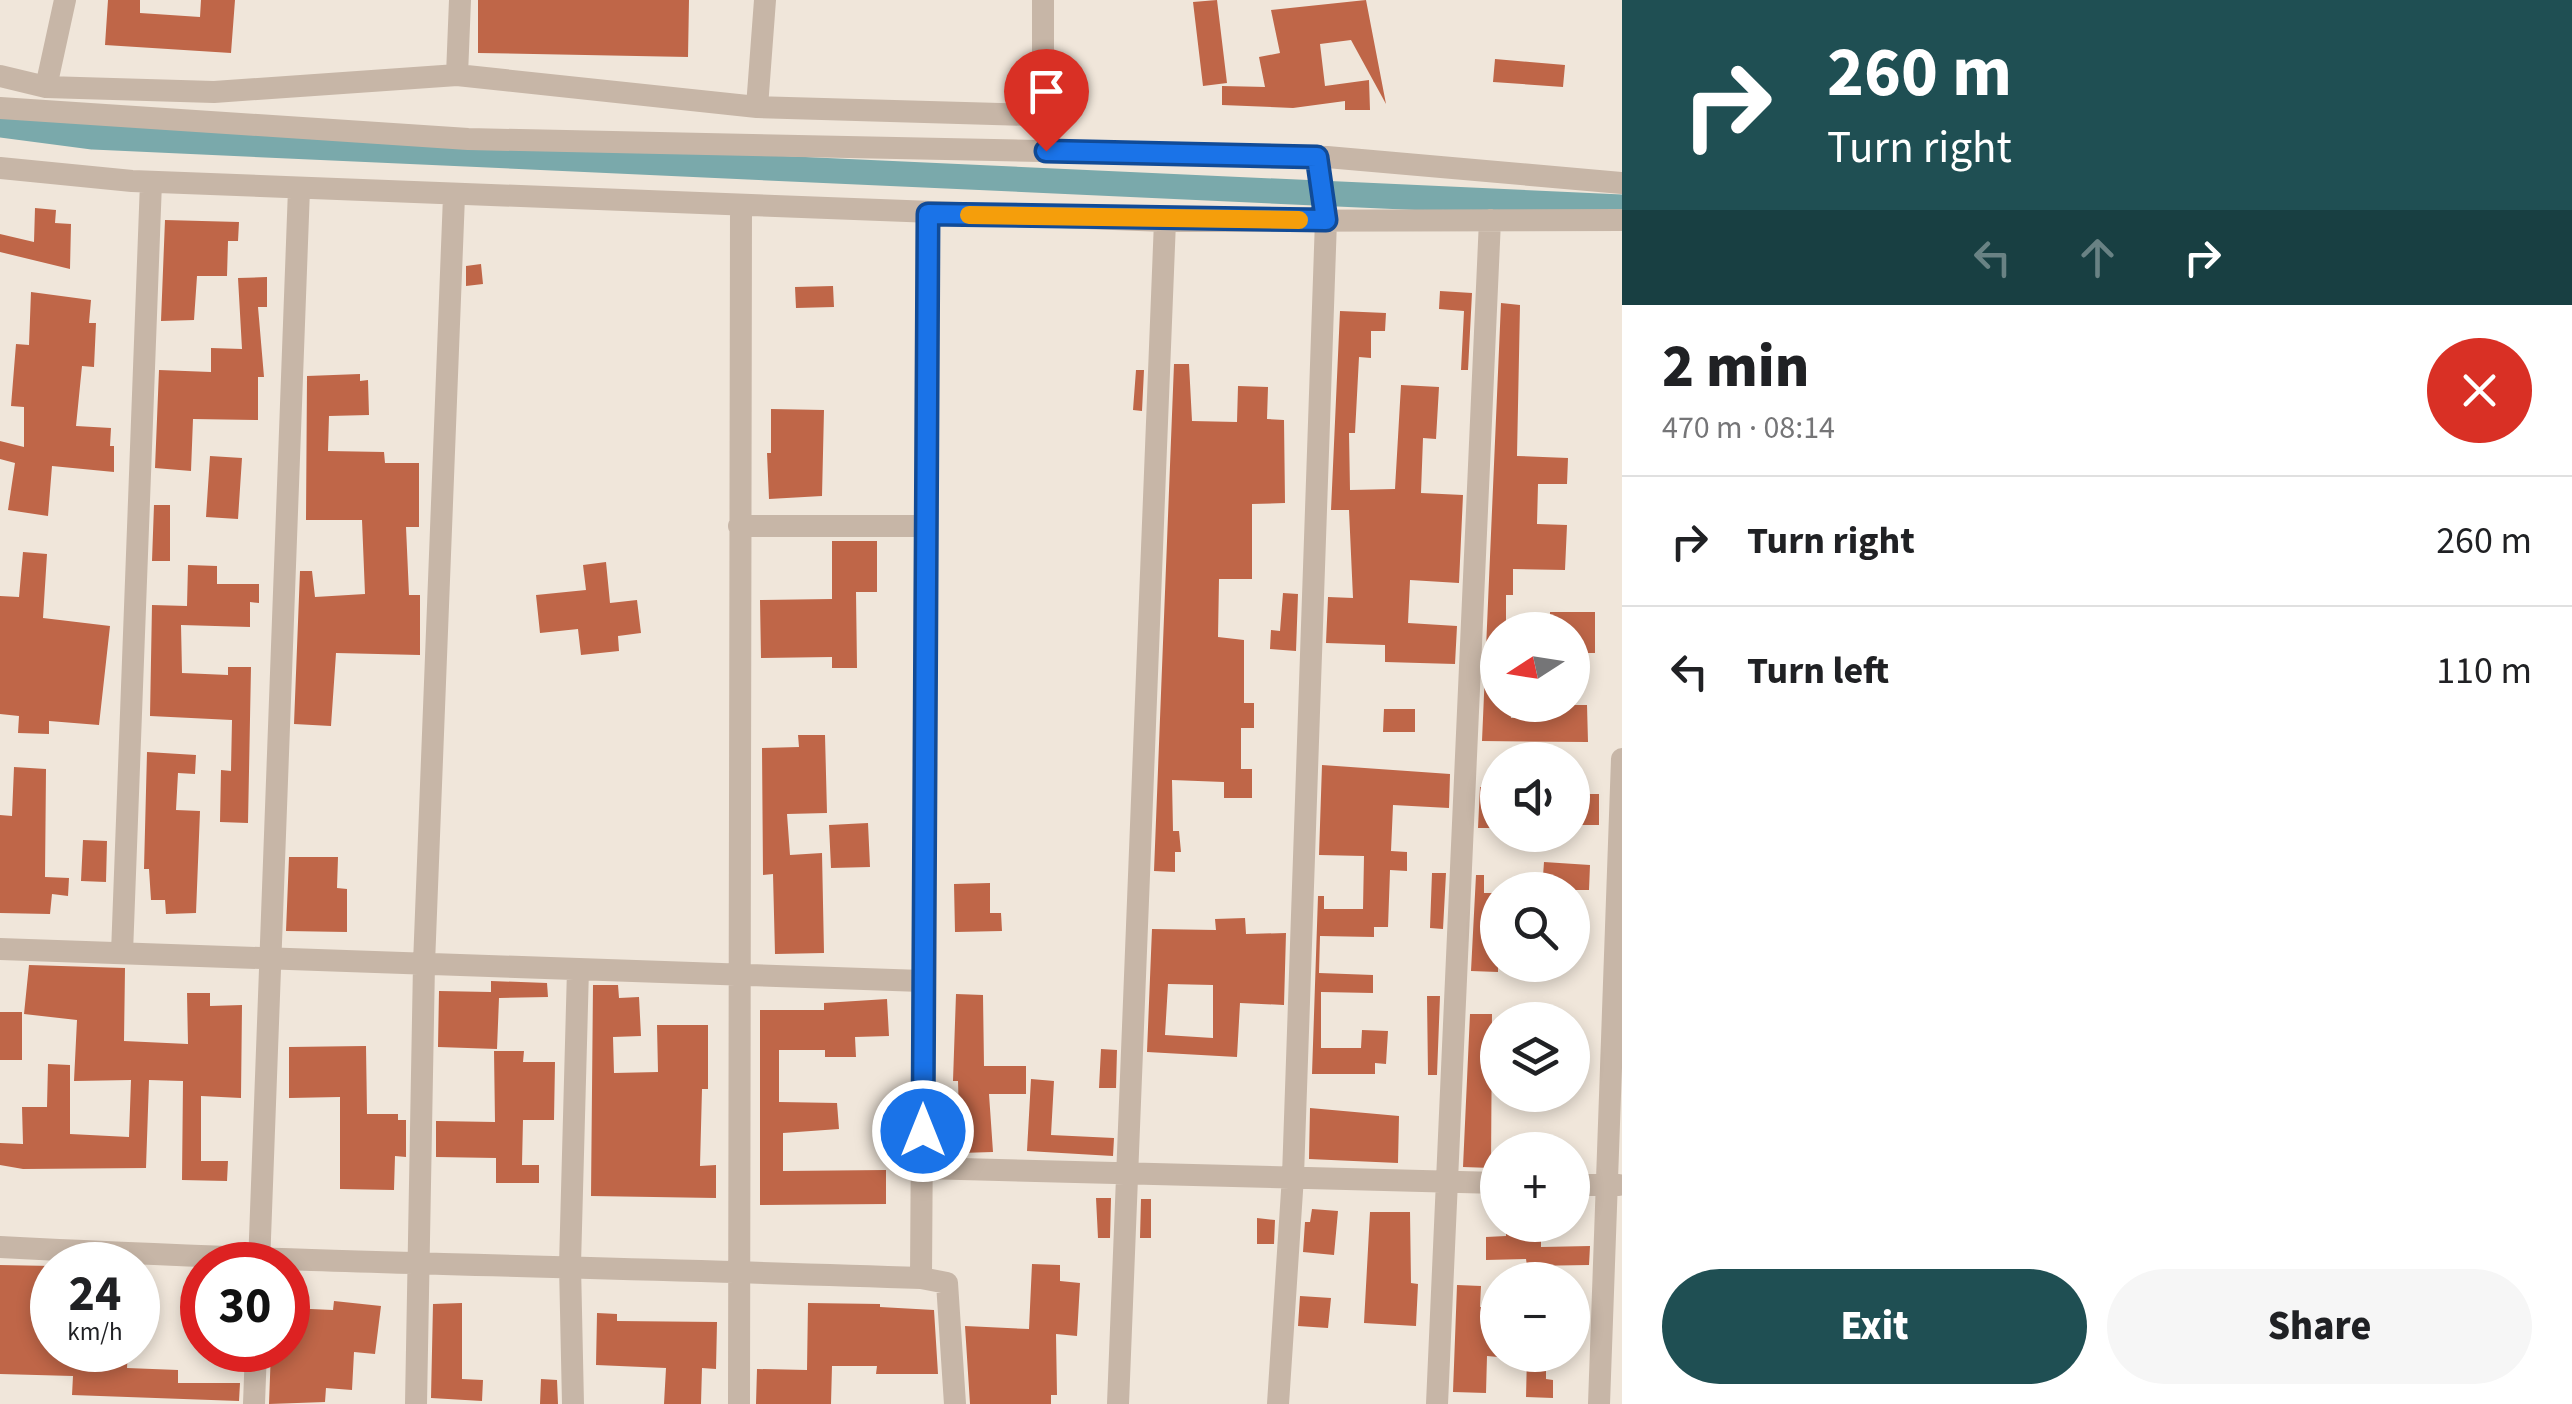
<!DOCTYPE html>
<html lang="en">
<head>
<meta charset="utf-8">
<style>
  :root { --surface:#fff; --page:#f6f6f6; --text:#202124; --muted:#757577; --line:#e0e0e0; --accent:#1f4f53 }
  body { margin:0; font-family:"Source Sans 3",sans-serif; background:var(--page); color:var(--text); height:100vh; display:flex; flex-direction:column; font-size:38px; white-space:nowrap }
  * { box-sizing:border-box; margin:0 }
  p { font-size:32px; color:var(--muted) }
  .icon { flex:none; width:55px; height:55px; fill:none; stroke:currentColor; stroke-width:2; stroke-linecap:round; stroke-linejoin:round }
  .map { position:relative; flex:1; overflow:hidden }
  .sheet { display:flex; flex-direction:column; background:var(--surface); width:950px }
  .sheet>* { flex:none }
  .top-card { background:#1f4f53; color:#fff; overflow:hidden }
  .needle { width:65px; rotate:258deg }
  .buttons { position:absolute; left:1480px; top:612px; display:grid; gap:20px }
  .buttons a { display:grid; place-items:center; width:110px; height:110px; border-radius:50%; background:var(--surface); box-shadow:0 5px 15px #0003; font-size:50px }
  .speed { position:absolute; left:30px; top:1242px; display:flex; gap:20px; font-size:50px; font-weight:700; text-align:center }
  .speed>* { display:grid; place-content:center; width:130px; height:130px; border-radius:50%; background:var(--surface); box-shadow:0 5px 15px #0003; line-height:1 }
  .speed small { font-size:25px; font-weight:400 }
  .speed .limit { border:15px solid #d22; background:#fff; color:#111 }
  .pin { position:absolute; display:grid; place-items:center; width:85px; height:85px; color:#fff; margin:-102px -42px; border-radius:50% 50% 50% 0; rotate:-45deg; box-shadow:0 0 10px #0007 }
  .pin .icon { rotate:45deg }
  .me { position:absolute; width:110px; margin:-55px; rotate:0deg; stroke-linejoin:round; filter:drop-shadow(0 0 8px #0008) }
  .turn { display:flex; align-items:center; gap:35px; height:210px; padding:0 40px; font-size:45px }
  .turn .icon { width:130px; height:130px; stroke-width:2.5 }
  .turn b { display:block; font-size:70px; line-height:85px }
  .lanes { display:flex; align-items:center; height:95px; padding:0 40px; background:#0003; justify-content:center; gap:50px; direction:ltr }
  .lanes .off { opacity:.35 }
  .round { display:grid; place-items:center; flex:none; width:105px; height:105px; border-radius:52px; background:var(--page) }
  .summary { display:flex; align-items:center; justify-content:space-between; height:170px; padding:0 40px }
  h1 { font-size:60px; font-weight:800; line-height:75px }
  .button { display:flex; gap:20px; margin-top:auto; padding:20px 40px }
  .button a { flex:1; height:115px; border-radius:60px; background:var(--accent); color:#fff; font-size:40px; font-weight:800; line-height:115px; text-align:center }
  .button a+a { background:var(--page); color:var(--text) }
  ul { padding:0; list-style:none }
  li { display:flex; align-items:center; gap:30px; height:130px; padding:0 40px; border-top:2px solid var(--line) }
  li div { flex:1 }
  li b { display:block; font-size:38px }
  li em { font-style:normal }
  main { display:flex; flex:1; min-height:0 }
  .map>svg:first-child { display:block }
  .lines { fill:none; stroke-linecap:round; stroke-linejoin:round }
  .canal { stroke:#7aa9ab; stroke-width:25 }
  .building { fill:#bf6648; fill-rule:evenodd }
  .street { stroke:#c7b6a7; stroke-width:22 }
  .route-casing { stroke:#114b97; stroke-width:25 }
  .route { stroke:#1a73e8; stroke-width:18 }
  .slow { stroke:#f59e0b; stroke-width:18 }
</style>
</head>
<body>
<main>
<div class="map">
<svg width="1622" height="1404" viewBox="0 0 1622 1404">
  <rect width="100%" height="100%" fill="#f0e6da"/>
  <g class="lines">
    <path class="canal" d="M 0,125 L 93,137 L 1622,207"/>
  </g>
  <path class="building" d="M 108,0 L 140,0 L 140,13 L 200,17 L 201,0 L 235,0 L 231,53 L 105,45 Z
    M 478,0 L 689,0 L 688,57 L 478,53 Z
    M 1217,0 L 1227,83 L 1203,86 L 1193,2 Z
    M 1366,0 L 1386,104 L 1351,40 L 1320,44 L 1325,86 L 1369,80 L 1370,110 L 1345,110 L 1345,101 L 1293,108 L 1222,105 L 1222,86 L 1265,87 L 1259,57 L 1280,53 L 1271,10 Z
    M 1495,59 L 1565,65 L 1563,87 L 1493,82 Z
    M 35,208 L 56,210 L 55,223 L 71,224 L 70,269 L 0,252 L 0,234 L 34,242 Z
    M 165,220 L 239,222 L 238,241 L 228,241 L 227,276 L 197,276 L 194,320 L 161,321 Z
    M 481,264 L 483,284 L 466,286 L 466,266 Z
    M 267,277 L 267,307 L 258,307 L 264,377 L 258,377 L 258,420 L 193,419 L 191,471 L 155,468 L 159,370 L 211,372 L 211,348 L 242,349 L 238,278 Z
    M 833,286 L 834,307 L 796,308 L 795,287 Z
    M 1440,291 L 1472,293 L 1468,370 L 1461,370 L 1464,311 L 1439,309 Z
    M 31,292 L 91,300 L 89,323 L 96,323 L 94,367 L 82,366 L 76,426 L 111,428 L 110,446 L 114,446 L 114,472 L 52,466 L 48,516 L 8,510 L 15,463 L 0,459 L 0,441 L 24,447 L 24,407 L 11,406 L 16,344 L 29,345 Z
    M 1501,303 L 1520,305 L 1517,456 L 1568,458 L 1567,484 L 1538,484 L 1537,524 L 1567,525 L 1565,570 L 1513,569 L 1513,595 L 1506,595 L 1506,630 L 1498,630 L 1498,705 L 1510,705 L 1511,718 L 1548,718 L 1548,705 L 1587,705 L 1588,742 L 1482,741 Z
    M 1340,311 L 1386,313 L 1385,331 L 1371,331 L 1371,358 L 1359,357 L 1355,433 L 1349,433 L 1350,490 L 1395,489 L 1401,385 L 1439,387 L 1436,439 L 1423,438 L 1421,493 L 1463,495 L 1459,583 L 1410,580 L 1408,623 L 1457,626 L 1455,664 L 1385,662 L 1385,645 L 1326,643 L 1328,597 L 1353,598 L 1349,510 L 1331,510 Z
    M 1174,364 L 1189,364 L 1192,421 L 1237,422 L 1238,386 L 1268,387 L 1267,419 L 1284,420 L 1285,503 L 1252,504 L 1252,579 L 1219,579 L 1218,637 L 1244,640 L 1244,703 L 1254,703 L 1254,728 L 1241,728 L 1241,769 L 1252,769 L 1252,798 L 1224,798 L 1224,782 L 1172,780 L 1173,831 L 1179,831 L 1181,852 L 1175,852 L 1175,872 L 1154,871 Z
    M 1136,370 L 1144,370 L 1142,411 L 1133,410 Z
    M 360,374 L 360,381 L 368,380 L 369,415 L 329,416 L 328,451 L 384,452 L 385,463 L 419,463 L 419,527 L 406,527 L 409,595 L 420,595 L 420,655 L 336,653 L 331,726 L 294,724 L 300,571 L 312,571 L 315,597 L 365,594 L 362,520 L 306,520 L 307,376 Z
    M 771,409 L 824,410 L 822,496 L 769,499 L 767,453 L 771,453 Z
    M 210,456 L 242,458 L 238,519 L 206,517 Z
    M 154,505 L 170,505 L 170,561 L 152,561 Z
    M 832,541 L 877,541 L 877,592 L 856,592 L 857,668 L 832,668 L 832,657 L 761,658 L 760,600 L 832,599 Z
    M 23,552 L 47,554 L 43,618 L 110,626 L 99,725 L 49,721 L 49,734 L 18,733 L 19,716 L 0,714 L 0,596 L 19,597 Z
    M 606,562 L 610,603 L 637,600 L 641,633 L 618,636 L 619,651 L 581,655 L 578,629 L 540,633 L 536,595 L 586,590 L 583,565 Z
    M 188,565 L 217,566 L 217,584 L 259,584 L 259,603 L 250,602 L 250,627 L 181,625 L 182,673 L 228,675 L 228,667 L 251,667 L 248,823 L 220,822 L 221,770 L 231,771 L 232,720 L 150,716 L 152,605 L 187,606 Z
    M 1283,593 L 1298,594 L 1296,651 L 1270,649 L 1271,630 L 1280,631 Z
    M 1550,612 L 1595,612 L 1595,653 L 1572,653 L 1572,630 L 1550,630 Z
    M 1384,709 L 1415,709 L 1415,732 L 1383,732 Z
    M 798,735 L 825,735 L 827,813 L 787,814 L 790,855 L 822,853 L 824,953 L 775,954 L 773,874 L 763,875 L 762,748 L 799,747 Z
    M 147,752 L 196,755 L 195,774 L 178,773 L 176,810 L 200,811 L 196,913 L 166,914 L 165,900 L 151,900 L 149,869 L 144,869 Z
    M 1322,765 L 1450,774 L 1449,808 L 1393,805 L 1391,851 L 1407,852 L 1407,871 L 1390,870 L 1388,927 L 1374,927 L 1374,937 L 1320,936 L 1319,973 L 1373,975 L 1373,993 L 1321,992 L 1321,1048 L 1361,1048 L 1362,1030 L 1388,1031 L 1386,1064 L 1375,1063 L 1375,1074 L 1312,1074 L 1318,896 L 1324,896 L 1324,909 L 1363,909 L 1364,856 L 1319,855 Z
    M 14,767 L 46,769 L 45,877 L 69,878 L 68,896 L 52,894 L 50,914 L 0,913 L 0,815 L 12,816 Z
    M 1480,787 L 1492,787 L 1492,828 L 1478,828 Z
    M 1572,794 L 1599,794 L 1599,825 L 1572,825 Z
    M 868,823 L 870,867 L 831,868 L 829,825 Z
    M 83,840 L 107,841 L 106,882 L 81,881 Z
    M 289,857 L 338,857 L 337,888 L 347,889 L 347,932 L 286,931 Z
    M 1544,862 L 1590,865 L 1589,890 L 1542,890 Z
    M 1432,873 L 1446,873 L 1443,929 L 1430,928 Z
    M 1476,875 L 1484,875 L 1484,893 L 1498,893 L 1498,972 L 1471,971 Z
    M 990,883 L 990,913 L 1001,913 L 1002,931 L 955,932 L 954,884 Z
    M 1245,918 L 1246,934 L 1286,933 L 1284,1005 L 1240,1003 L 1237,1057 L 1147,1052 L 1152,929 L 1216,930 L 1215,919 ZM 1168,984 L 1213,985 L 1213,1038 L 1165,1035 Z
    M 29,965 L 125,968 L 124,1041 L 188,1044 L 187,993 L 210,993 L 210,1006 L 242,1005 L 241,1098 L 201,1096 L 201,1161 L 228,1161 L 227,1181 L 182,1180 L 183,1081 L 149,1080 L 146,1168 L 23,1169 L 0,1165 L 0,1143 L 23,1144 L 22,1107 L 47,1107 L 48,1064 L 70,1065 L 70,1134 L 129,1137 L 131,1080 L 74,1081 L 77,1020 L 24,1014 Z
    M 491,981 L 547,983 L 548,997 L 499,998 L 497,1049 L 438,1047 L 439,991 L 491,992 Z
    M 593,985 L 618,985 L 619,998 L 639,997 L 641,1036 L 613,1037 L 614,1073 L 658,1072 L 657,1025 L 708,1025 L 708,1089 L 702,1089 L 700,1166 L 716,1165 L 716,1198 L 591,1196 Z
    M 956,994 L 983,995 L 984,1066 L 1026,1066 L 1026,1094 L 989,1094 L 993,1152 L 960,1153 L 958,1081 L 953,1081 Z
    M 1427,996 L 1440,996 L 1437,1075 L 1428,1075 Z
    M 887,999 L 889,1036 L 855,1037 L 856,1057 L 825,1057 L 825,1050 L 779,1050 L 779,1102 L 837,1103 L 839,1129 L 783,1133 L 783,1171 L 886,1170 L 886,1204 L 760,1205 L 760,1010 L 824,1010 L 824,1003 Z
    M 0,1012 L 22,1012 L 22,1060 L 0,1060 Z
    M 1470,1014 L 1492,1014 L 1491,1168 L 1463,1167 Z
    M 366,1046 L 367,1114 L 398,1114 L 398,1120 L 406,1120 L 406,1157 L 395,1156 L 394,1190 L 340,1189 L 340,1097 L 289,1098 L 289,1047 Z
    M 1101,1049 L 1117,1050 L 1116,1088 L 1099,1088 Z
    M 494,1051 L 524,1051 L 523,1062 L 555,1062 L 554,1120 L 523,1120 L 522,1165 L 539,1165 L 539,1183 L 496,1183 L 496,1158 L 436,1157 L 436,1121 L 495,1122 Z
    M 1031,1079 L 1054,1081 L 1051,1135 L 1114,1138 L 1113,1156 L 1027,1151 Z
    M 1310,1108 L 1399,1116 L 1398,1163 L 1309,1159 Z
    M 1096,1198 L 1111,1198 L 1110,1238 L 1098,1238 Z
    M 1141,1199 L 1151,1199 L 1151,1238 L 1140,1238 Z
    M 1312,1209 L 1338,1211 L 1334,1255 L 1303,1252 L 1305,1222 L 1310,1222 Z
    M 1370,1212 L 1410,1212 L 1411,1283 L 1418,1284 L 1416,1326 L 1364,1323 Z
    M 1257,1218 L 1275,1220 L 1274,1244 L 1257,1244 Z
    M 1506,1225 L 1541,1225 L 1541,1247 L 1590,1246 L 1589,1265 L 1527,1266 L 1526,1259 L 1486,1260 L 1486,1237 L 1506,1236 Z
    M 1032,1264 L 1060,1265 L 1060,1281 L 1080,1283 L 1077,1336 L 1056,1334 L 1057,1395 L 1051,1395 L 1051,1404 L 970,1404 L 965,1326 L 1029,1329 Z
    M 0,1265 L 52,1266 L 48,1350 L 128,1350 L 127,1368 L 178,1370 L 178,1383 L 240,1383 L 239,1401 L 72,1395 L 73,1376 L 0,1374 Z
    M 1457,1285 L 1481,1286 L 1480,1307 L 1498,1308 L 1498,1357 L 1487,1356 L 1486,1393 L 1453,1392 Z
    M 1300,1296 L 1331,1298 L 1328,1328 L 1298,1326 Z
    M 334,1301 L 381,1306 L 375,1354 L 354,1352 L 352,1390 L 326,1388 L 325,1402 L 269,1404 L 271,1350 L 288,1350 L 288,1308 L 333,1310 Z
    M 462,1303 L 462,1379 L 483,1380 L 482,1401 L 431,1398 L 433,1304 Z
    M 808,1303 L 880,1304 L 880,1307 L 934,1310 L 938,1374 L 876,1374 L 877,1366 L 832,1366 L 831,1404 L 756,1404 L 757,1369 L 807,1370 Z
    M 597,1313 L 617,1314 L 617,1321 L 717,1322 L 716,1369 L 702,1368 L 701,1404 L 664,1404 L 666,1368 L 596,1365 Z
    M 1527,1355 L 1546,1355 L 1546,1379 L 1553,1380 L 1553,1398 L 1526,1397 Z
    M 541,1379 L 557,1380 L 558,1404 L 540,1404 Z"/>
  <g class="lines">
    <path class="street" d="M 457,75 L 460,0
      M 0,76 L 46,87 L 214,92 L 457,75 L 757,107 L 1031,115 L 1043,109 L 1043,0
      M 46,87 L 65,0
      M 757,107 L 765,0
      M 0,108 L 468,139 L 1327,157 L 1622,183
      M 0,168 L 132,181 L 1165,221 L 1622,220
      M 739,526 L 924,526
      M 0,949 L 922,981
      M 122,953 L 151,182
      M 923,1168 L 1498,1183
      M 1572,1185 L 1619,1185
      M 0,1247 C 307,1263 614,1267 921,1278 L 947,1283 L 955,1404
      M 259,1265 L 299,189
      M 921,1278 L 928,213
      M 254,1404 L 256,1350
      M 416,1404 L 424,964 L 454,196
      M 573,1404 L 570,1265 L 578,969
      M 739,1404 L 741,207
      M 1118,1404 L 1165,221
      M 1278,1404 L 1293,1176 L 1326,220 L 1317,157
      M 1437,1404 L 1490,220
      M 1599,1404 L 1622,759"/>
  </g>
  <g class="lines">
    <defs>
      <path id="route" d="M 923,1131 L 928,214 L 1326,220 L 1317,157 L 1046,151"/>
    </defs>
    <use href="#route" class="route-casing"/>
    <use href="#route" class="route"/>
    <path class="slow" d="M 969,215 L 1299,220"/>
  </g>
</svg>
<div class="buttons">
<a><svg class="needle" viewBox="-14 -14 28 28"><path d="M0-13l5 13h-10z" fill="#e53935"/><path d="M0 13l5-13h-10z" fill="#757577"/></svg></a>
<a><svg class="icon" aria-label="sound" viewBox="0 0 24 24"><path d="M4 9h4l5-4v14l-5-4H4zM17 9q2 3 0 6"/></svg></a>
<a><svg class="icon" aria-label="search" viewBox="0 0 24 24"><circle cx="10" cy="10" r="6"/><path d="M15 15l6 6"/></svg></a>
<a><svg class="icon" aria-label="layers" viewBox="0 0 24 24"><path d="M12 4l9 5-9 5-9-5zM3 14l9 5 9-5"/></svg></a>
<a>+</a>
<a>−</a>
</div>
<div class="speed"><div>24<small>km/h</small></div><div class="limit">30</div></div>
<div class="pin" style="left:1046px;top:151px;background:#d93025"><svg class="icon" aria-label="arrive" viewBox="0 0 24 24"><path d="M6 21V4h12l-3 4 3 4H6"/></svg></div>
<svg class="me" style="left:923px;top:1131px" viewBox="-20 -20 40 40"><circle r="17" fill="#1a73e8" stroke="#fff" stroke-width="3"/><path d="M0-11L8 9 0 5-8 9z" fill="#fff"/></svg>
</div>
<section class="sheet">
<div class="top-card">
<div class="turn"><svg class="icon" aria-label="right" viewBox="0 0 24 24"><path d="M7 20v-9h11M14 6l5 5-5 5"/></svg><div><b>260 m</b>Turn right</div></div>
<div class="lanes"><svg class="icon off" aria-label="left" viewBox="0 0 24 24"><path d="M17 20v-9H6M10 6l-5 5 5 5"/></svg><svg class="icon off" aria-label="ahead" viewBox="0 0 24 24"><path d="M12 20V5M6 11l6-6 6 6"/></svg><svg class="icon" aria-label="right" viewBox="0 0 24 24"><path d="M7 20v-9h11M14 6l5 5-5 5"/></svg></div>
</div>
<div class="summary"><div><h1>2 min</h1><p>470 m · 08:14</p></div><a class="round" style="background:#d93025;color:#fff"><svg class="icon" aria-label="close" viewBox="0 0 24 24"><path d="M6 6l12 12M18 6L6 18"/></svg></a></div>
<ul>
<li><svg class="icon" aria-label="right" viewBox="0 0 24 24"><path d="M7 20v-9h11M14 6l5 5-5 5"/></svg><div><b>Turn right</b></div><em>260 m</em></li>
<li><svg class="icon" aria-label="left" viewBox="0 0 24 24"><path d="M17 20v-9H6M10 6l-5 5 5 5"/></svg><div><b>Turn left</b></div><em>110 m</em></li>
</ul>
<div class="button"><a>Exit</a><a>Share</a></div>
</section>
</main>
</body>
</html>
